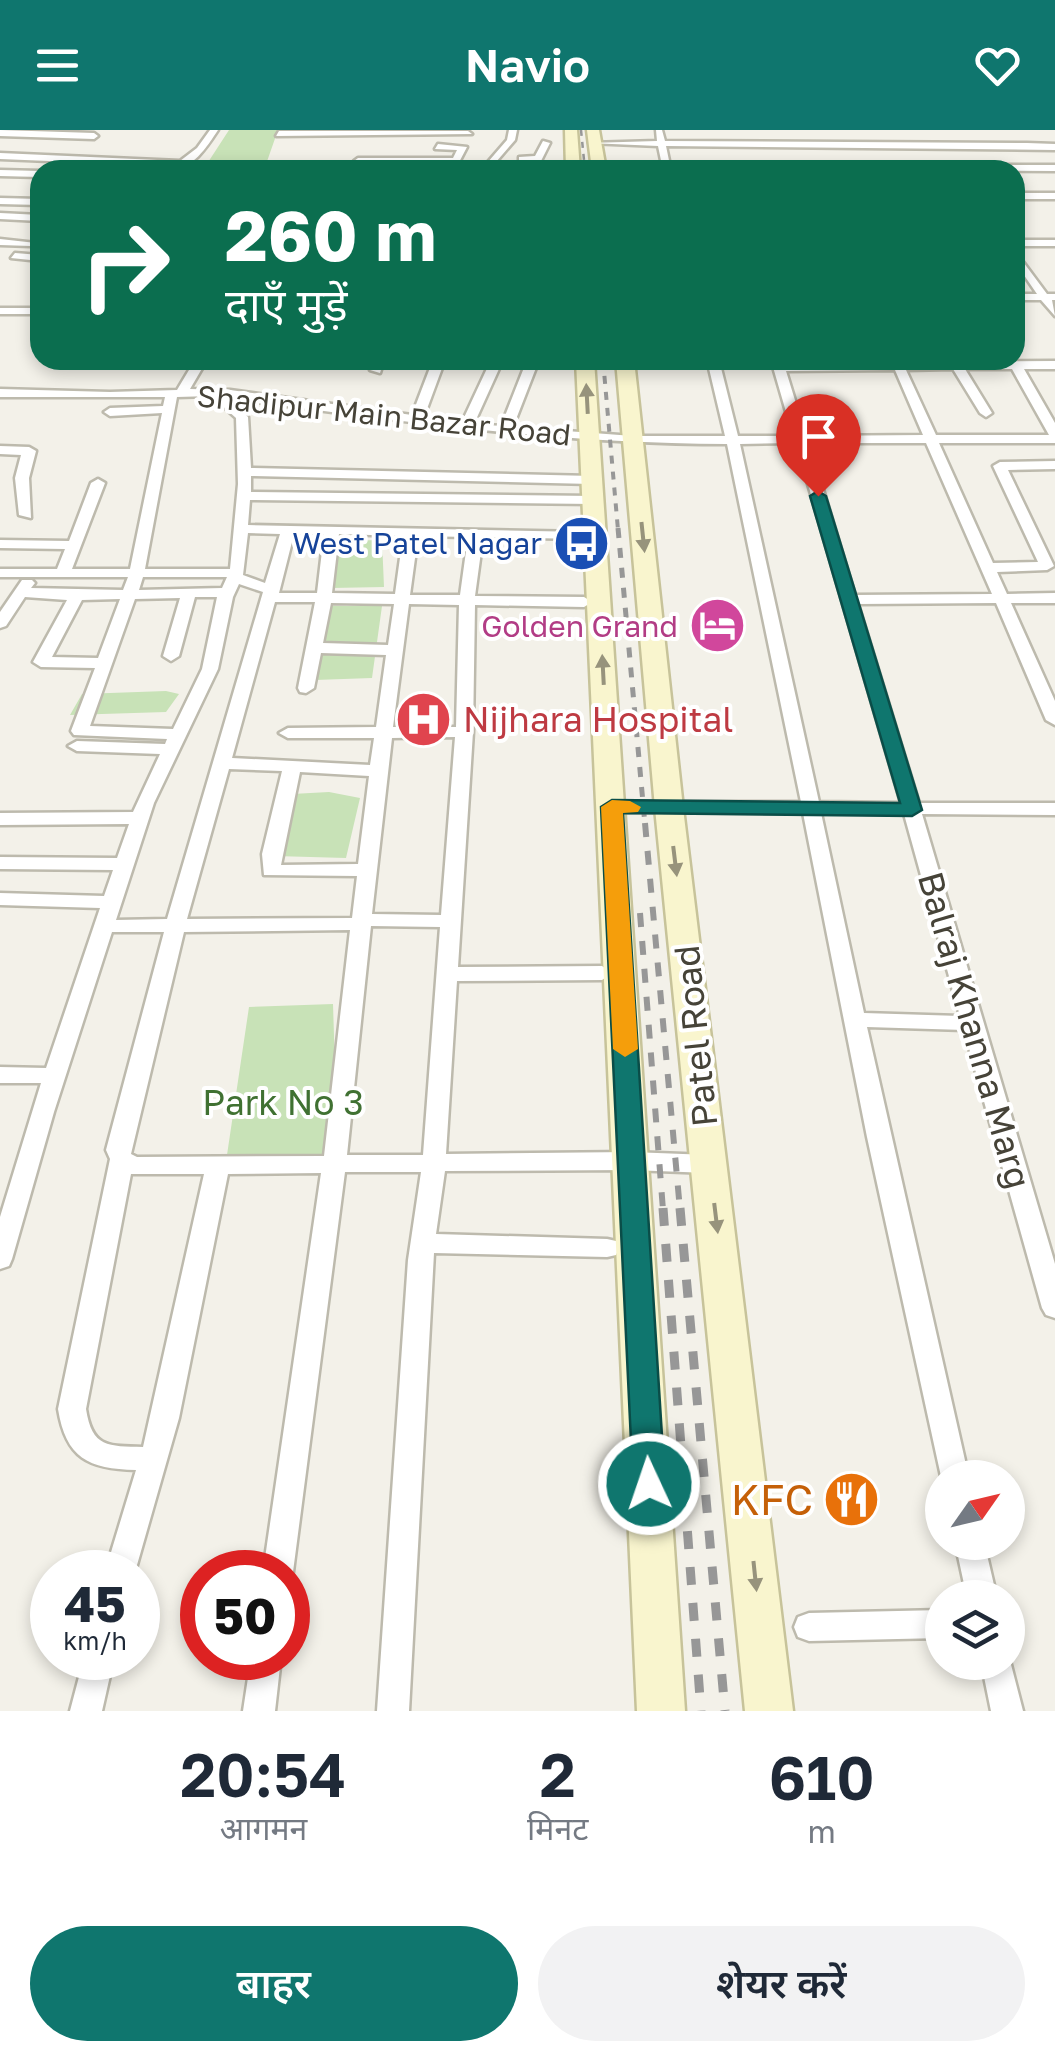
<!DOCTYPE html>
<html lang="hi">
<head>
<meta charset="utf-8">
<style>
  :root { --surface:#fff; --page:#f2f2f3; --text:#1f2937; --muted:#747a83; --accent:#0f766e }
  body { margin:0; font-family:"Golos Text","Noto Sans Devanagari",sans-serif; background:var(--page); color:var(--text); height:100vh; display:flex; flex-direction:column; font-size:38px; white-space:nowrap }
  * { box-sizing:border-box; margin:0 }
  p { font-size:32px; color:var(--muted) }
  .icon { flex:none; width:55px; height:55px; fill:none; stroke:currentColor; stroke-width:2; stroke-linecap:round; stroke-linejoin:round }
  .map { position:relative; height:1581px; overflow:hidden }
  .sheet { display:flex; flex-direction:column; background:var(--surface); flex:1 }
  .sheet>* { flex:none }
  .top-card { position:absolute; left:30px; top:30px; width:995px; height:210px; border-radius:30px; box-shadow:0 5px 15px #0003; background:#0b6e4f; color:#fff; overflow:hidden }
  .needle { width:65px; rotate:56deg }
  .fabs { position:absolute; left:925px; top:1330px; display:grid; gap:20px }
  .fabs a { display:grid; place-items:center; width:100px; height:100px; border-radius:50%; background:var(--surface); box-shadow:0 5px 15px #0003; font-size:50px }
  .speed { position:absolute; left:30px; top:1420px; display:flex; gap:20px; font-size:50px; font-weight:700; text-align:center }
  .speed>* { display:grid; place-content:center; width:130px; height:130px; border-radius:50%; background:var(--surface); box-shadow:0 5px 15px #0003; line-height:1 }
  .speed small { font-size:25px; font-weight:400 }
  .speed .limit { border:15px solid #d22; background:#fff; color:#111 }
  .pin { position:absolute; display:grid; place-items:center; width:85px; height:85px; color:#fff; margin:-102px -42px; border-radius:50% 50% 50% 0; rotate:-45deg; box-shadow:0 0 10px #0007 }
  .pin .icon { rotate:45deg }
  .me { position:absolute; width:110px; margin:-55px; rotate:357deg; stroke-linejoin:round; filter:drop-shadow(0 0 8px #0008) }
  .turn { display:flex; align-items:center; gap:35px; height:210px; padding:0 30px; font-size:45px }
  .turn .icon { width:130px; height:130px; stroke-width:2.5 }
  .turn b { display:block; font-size:70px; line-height:85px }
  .eta { display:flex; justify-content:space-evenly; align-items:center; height:170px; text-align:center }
  .eta b { font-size:60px; font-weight:600; line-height:70px }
  .button { display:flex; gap:20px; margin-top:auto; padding:20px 30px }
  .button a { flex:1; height:115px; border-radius:60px; background:var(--accent); color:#fff; font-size:40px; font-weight:600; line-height:115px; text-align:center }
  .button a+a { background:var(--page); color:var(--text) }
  header { display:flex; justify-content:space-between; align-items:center; height:130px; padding:0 30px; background:var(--accent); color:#fff; font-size:45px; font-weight:600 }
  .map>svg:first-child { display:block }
  .green { fill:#c8e2b7 }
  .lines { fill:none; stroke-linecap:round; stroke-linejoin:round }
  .street-casing { stroke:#bdbaad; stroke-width:5 }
  .secondary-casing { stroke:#c7c39a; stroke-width:5 }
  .street { fill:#fff; fill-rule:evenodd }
  .secondary { fill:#f9f5ce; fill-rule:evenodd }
  .rail-far4 { stroke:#979797; stroke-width:2.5; stroke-dasharray:6 6; stroke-linecap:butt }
  .rail-far3 { stroke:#979797; stroke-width:4; stroke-dasharray:8 8; stroke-linecap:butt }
  .rail-far2 { stroke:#979797; stroke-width:5; stroke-dasharray:10 10; stroke-linecap:butt }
  .rail-far1 { stroke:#979797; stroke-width:6; stroke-dasharray:14 14; stroke-linecap:butt }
  .rail { stroke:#979797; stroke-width:9; stroke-dasharray:18 18; stroke-linecap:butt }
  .oneway { fill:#97937c }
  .route { fill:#0f766e; stroke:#0a4d48; stroke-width:2.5 }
  .slow { fill:#f59e0b }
  .labels { text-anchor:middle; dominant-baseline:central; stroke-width:8; stroke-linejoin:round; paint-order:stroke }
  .far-street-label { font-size:30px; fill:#464338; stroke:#fff }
  .far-transit-label { font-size:30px; fill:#164399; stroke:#fff; text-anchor:end }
  .far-hotel-label { font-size:30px; fill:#b23c85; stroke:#fff; text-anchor:end }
  .health-label { font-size:35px; fill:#be3a42; stroke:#fff; text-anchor:start }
  .street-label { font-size:35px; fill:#464338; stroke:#fff }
  .park-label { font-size:35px; fill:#407132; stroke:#fff }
  .near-food-label { font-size:42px; fill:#c56008; stroke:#fff; text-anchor:end }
</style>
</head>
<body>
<header><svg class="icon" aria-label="menu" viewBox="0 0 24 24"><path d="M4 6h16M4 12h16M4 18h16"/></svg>Navio<svg class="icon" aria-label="heart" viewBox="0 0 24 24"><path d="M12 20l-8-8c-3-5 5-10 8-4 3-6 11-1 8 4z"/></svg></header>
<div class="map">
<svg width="1055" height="1581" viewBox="0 0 1055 1581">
  <rect width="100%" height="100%" fill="#f3f1e9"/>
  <path class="green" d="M 229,0 L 278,0 L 264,40 L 203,40 Z
    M 382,410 L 384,457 L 331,458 L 335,411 Z
    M 325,476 L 382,476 L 372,548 L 315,550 Z
    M 166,561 L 179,564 L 166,582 L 70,585 L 82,564 Z
    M 329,662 L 360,668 L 346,728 L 275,726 L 292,664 Z
    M 333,874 L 335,938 L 327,1027 L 227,1025 L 249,877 Z"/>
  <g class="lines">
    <defs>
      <path id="street" d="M 0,0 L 94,3 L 98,6 L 94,9 L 0,6 Z
        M 210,0 L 218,0 C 207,17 192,40 170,40 L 173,36 L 0,29 L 0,23 L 180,31 L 197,18 Z
        M 509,0 L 517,0 L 515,10 L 496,32 L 576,36 L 481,40 L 507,10 Z
        M 656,0 L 662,0 L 665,11 L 1027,13 L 1055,14 L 1055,20 L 666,16 L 671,40 L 663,40 L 658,16 L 589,13 L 657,11 Z
        M 279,1 L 468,1 L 472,4 L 276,6 Z
        M 543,11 L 550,13 L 541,31 L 519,31 L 519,27 L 535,26 Z
        M 438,14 L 467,17 L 455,40 L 447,40 L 450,34 L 358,34 L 354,31 L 358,28 L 453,28 L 457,20 L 435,19 Z
        M 267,33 L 321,33 L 325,36 L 321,39 L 264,38 Z
        M 714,34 L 1055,35 L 1055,41 L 711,39 Z
        M 0,40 L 40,41 L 40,47 L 0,46 Z
        M 1015,63 L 1055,63 L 1055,69 L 1015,69 Z
        M 0,68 L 40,69 L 40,75 L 0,74 Z
        M 0,83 L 40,85 L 40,91 L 0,89 Z
        M 0,109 L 36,113 L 31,116 L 0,115 Z
        M 1015,110 L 1055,110 L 1055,116 L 1015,116 Z
        M 1015,121 L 1047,164 L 1055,164 L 1055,170 L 1052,170 L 1055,186 L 1041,170 L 1015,170 L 1015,164 L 1037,164 L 1015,132 Z
        M 15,123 L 40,125 L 40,131 L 11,128 Z
        M 0,178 L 40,178 L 40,184 L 0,184 Z
        M 195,230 L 207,230 L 190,259 L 230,260 L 412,285 L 433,230 L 445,230 L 424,287 L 462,292 L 491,230 L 503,230 L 474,294 L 501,296 L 527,230 L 539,230 L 513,297 L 633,306 L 725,306 L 707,230 L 719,230 L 738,306 L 793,306 L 771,230 L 783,230 L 784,233 L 1055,231 L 1055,239 L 1024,239 L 1055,293 L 1055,313 L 939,313 L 993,433 L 1038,432 L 993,336 L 1000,332 L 1055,331 L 1055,339 L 1008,340 L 1054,436 L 1047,440 L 997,442 L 1007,464 L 1055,463 L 1055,473 L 1011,473 L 1055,571 L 1055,595 L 1046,590 L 996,473 L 858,474 L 919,673 L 1055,673 L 1055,685 L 922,684 L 1055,1134 L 1055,1188 L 1046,1185 L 1042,1178 L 964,900 L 867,897 L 969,1348 L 942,1348 L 942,1351 L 867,1007 L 803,683 L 612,682 L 603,677 L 612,672 L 801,672 L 727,314 C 559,314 399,291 233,269 L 231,271 L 248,287 L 251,338 L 592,346 L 599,350 L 592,354 L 251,346 L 251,362 L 593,366 L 600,370 L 593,374 L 250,370 L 248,395 L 584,402 L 584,408 L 579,409 L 483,407 L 475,466 L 584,467 L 592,472 L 584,477 L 475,475 L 473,602 L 458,837 L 602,836 L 612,843 L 602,850 L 457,851 L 446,1024 L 631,1022 L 709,1025 L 717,1028 L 721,1034 L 717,1040 L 709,1043 L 631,1040 L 445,1041 L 436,1104 L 607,1109 L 616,1111 L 619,1118 L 616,1125 L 607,1127 L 434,1123 L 409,1581 L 377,1581 L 408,1130 L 421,1042 L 345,1042 L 293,1442 L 288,1452 L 288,1442 L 263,1442 L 321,1043 L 228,1044 L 179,1288 L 135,1442 L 105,1442 L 136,1340 C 88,1339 66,1328 58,1279 L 110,1029 L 106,1020 L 164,802 L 112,802 L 54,982 L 12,1129 L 9,1136 L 0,1139 L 0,1087 L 41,953 L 0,953 L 0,937 L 46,938 L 100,778 L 0,775 L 0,763 L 104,766 L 113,740 L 0,739 L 0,727 L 117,728 L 129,694 L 0,695 L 0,683 L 133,682 L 160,624 L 77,621 L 68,616 L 77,611 L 165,614 L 167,609 L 74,605 L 71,601 L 95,538 L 41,537 L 33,532 L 67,470 L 25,467 L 6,496 L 0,498 L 0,482 L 22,450 L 32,450 L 35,453 L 31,458 L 123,460 L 128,447 L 0,447 L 0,439 L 57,439 L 65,419 L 0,418 L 0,410 L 69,411 L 91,353 L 98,349 L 105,353 L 72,439 L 130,439 L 162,283 L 110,286 L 104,282 L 110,278 L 163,276 L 165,267 L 0,267 L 0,259 L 110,262 L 177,260 ZM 953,239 L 980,283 L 986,287 L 992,283 L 965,239 L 1012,239 L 1049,305 L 936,305 L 906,240 ZM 895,240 L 923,305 L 806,306 L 786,241 ZM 211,266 L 221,267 L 218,272 L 236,288 L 238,354 L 230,439 L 145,439 L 177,267 ZM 796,313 L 901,673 L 819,672 L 740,314 ZM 809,313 L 926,313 L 992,464 L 855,465 ZM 248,403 L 280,404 L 265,453 L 243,445 ZM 294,404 L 324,404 L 317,463 L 279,463 ZM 339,404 L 403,406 L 395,464 L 332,463 ZM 418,406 L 468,407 L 460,465 L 410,465 ZM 143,447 L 227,447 L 222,458 L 139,460 ZM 239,454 L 263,462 L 167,789 L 116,790 L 154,673 L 218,539 L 233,467 ZM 195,467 L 217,467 L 202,539 L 173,599 L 90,596 L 135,469 L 180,468 L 163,526 L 171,531 L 179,526 ZM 120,469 L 98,528 L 52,527 L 82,470 ZM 275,472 L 315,472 L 298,558 L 300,562 L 306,563 L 314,558 L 321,523 L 386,525 L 376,597 L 288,598 L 279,603 L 288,608 L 374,608 L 370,635 L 232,628 ZM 331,473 L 394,474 L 388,515 L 323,513 ZM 409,474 L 459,475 L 456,597 L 393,597 ZM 455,607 L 441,785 L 372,784 L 392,608 ZM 229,639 L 282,641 L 262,724 L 264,745 L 357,746 L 352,788 L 187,789 ZM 300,642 L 369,646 L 358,734 L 281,735 ZM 821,683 L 904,684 L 960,886 L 864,883 ZM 371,796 L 440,797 L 423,1025 L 347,1025 ZM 350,800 L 324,1026 L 137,1027 L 131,1024 L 184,802 ZM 131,1044 L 204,1044 L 143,1317 C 108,1316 92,1318 86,1279 Z
        M 372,230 L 384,230 L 380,243 L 370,240 Z
        M 0,316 L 29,317 L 36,321 L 29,348 L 31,388 L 19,385 L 15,348 L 21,325 L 0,324 Z
        M 955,1412 L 984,1412 L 997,1468 L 967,1468 Z
        M 942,1480 L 942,1508 L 809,1511 L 798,1507 L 794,1497 L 798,1487 L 809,1483 Z
        M 1008,1523 L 1023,1581 L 991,1581 L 981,1532 L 1008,1532 Z
        M 84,1528 L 114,1528 L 102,1581 L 70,1581 Z
        M 251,1528 L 281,1528 L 275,1581 L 243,1581 Z"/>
      <path id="secondary" d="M 565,0 L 577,0 L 580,40 L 566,40 Z
        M 587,0 L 599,0 L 606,40 L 592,40 Z
        M 576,230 L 594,230 L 685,1581 L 637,1581 Z
        M 616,230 L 634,230 L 683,678 L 793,1581 L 745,1581 L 655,678 Z"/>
    </defs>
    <use href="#street" class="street-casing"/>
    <use href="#secondary" class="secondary-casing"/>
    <use href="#street" class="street"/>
    <use href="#secondary" class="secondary"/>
    <path class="rail-far4" d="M 581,0 L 585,40"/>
    <path class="rail-far3" d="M 603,230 L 618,400"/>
    <path class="rail-far2" d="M 618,398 L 645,695"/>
    <path class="rail-far1" d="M 645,693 L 680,1080
      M 640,783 L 663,1080"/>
    <path class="rail" d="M 663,1078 L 701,1581
      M 680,1078 L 725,1581"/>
  </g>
  <defs><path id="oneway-solid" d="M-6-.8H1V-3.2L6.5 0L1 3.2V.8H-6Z" transform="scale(2.5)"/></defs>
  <g class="oneway">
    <use href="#oneway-solid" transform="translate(587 269) rotate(-93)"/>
    <use href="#oneway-solid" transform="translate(643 407) rotate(84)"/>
    <use href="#oneway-solid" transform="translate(603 540) rotate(-93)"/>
    <use href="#oneway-solid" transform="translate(675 731) rotate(83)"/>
    <use href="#oneway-solid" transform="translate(716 1088) rotate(83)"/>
    <use href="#oneway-solid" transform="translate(755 1446) rotate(84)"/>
  </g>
  <path class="route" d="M 818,361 L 826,366 L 922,680 L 912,686 L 623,683 L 665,1354 L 660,1364 L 649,1368 L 638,1364 L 633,1354 L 601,677 L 612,670 L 900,673 L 810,366 Z"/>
  <path class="slow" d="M 630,671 L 641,677 L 638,682 L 623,683 L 638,919 L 625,927 L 613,919 L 601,677 L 612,670 Z"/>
  <defs>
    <symbol id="bus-disc" viewBox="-11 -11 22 22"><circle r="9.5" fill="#1a4fb4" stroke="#fff"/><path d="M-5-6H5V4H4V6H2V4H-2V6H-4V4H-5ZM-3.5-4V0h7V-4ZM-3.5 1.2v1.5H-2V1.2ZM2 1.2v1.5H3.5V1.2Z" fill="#fff"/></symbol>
    <symbol id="hotel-disc" viewBox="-11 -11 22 22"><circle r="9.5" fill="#d1479c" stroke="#fff"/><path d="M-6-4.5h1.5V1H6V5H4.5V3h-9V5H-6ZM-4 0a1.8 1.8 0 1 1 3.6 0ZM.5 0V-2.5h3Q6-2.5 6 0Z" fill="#fff"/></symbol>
    <symbol id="hospital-disc" viewBox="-11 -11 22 22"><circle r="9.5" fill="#e0444e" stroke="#fff"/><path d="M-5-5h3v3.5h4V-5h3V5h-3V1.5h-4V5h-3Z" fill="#fff"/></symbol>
    <symbol id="restaurant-disc" viewBox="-11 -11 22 22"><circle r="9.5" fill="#e8710a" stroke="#fff"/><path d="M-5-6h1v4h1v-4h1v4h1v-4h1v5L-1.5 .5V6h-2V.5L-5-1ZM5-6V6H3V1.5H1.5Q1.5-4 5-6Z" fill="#fff"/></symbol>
  </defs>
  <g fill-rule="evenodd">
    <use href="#bus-disc" x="550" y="382" width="63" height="63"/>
    <use href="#hotel-disc" x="686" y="464" width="63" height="63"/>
    <use href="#hospital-disc" x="392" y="558" width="63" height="63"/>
    <use href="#restaurant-disc" x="820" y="1338" width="63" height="63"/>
  </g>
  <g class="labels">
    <g class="far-street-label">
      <text transform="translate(384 285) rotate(6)">Shadipur Main Bazar Road</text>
    </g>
    <g class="far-transit-label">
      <text x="542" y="413">West Patel Nagar</text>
    </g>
    <g class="far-hotel-label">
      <text x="678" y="496">Golden Grand</text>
    </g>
    <g class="health-label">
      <text x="463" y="589">Nijhara Hospital</text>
    </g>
    <g class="street-label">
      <text transform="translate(975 900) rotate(74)">Balraj Khanna Marg</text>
      <text transform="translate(695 906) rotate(-96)">Patel Road</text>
    </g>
    <g class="park-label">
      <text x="283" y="972">Park No 3</text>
    </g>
    <g class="near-food-label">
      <text x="813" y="1369">KFC</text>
    </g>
  </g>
</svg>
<div class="fabs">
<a><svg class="needle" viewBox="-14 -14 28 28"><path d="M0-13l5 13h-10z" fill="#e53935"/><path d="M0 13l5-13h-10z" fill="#747a83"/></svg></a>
<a><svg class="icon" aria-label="layers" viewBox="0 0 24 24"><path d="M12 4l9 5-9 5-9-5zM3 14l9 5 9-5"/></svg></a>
</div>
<div class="speed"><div>45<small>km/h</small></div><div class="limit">50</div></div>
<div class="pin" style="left:818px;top:366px;background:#d93025"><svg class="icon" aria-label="arrive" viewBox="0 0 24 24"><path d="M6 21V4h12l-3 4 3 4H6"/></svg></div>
<svg class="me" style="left:649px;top:1354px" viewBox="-20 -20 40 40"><circle r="17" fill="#0f766e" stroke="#fff" stroke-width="3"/><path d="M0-11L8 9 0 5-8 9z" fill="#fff"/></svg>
<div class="top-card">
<div class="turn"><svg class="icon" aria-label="right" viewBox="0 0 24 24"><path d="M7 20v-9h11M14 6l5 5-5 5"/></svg><div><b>260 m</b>दाएँ मुड़ें</div></div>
</div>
</div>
<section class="sheet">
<div class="eta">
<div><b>20:54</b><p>आगमन</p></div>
<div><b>2</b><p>मिनट</p></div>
<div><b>610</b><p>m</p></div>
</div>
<div class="button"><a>बाहर</a><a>शेयर करें</a></div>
</section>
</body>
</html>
